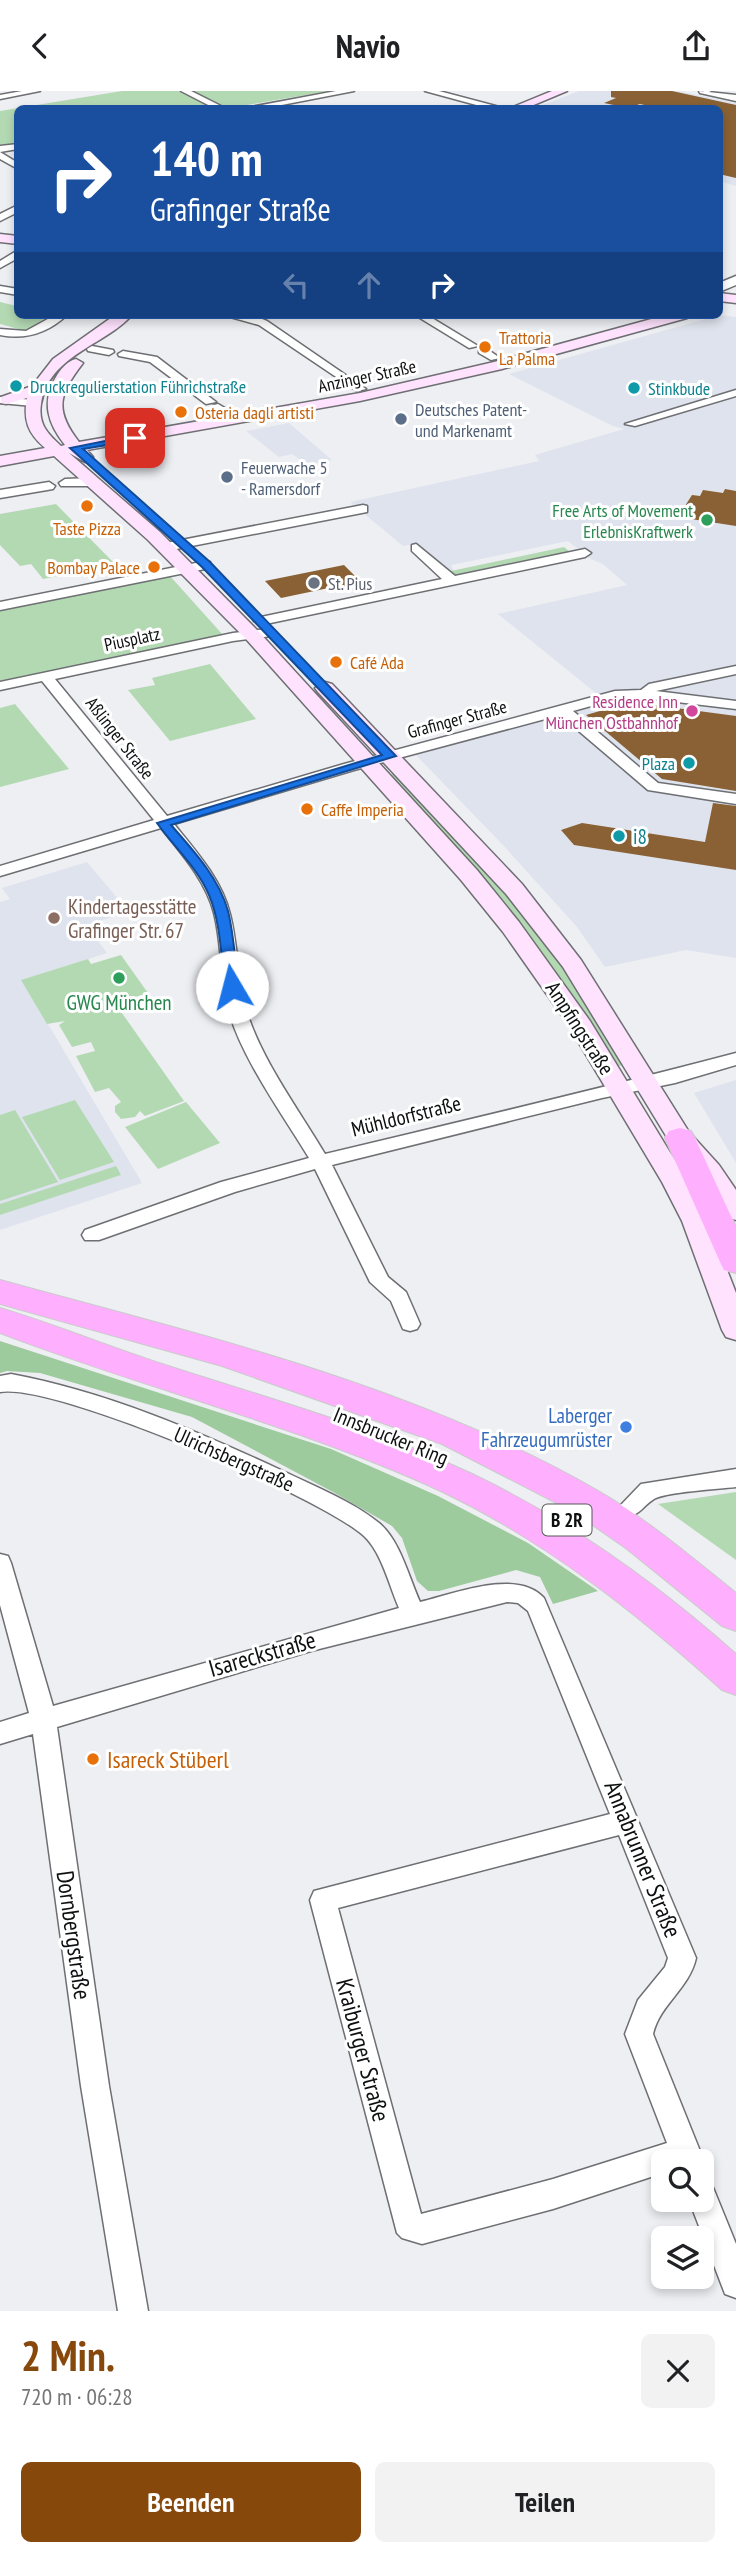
<!DOCTYPE html>
<html lang="de">
<head>
<meta charset="utf-8">
<style>
  :root { --surface:#fff; --page:#f2f2f2; --text:#202124; --muted:#757577; --accent:#87490b }
  body { margin:0; font-family:"PT Sans Narrow",sans-serif; background:var(--page); color:var(--text); height:100vh; display:flex; flex-direction:column; font-size:26px; white-space:nowrap }
  * { box-sizing:border-box; margin:0 }
  p { font-size:23px; color:var(--muted) }
  .icon { flex:none; width:38px; height:38px; fill:none; stroke:currentColor; stroke-width:2; stroke-linecap:round; stroke-linejoin:round }
  .map { position:relative; height:2220px; overflow:hidden }
  .sheet { display:flex; flex-direction:column; background:var(--surface); flex:1 }
  .sheet>* { flex:none }
  .banner { position:absolute; left:14px; top:14px; width:709px; height:214px; border-radius:10px; box-shadow:0 4px 10px #0003; background:#1a4fa0; color:#fff; overflow:hidden }
  .buttons { position:absolute; left:651px; top:2058px; display:grid; gap:14px }
  .buttons a { display:grid; place-items:center; width:63px; height:63px; border-radius:10px; background:var(--surface); box-shadow:0 4px 10px #0003; font-size:35px }
  .pin { position:absolute; display:grid; place-items:center; width:60px; height:60px; color:#fff; margin:-30px; border-radius:14px; box-shadow:0 4px 10px #0006 }
  .me { position:absolute; width:77px; margin:-38px; rotate:352deg; stroke-linejoin:round; filter:drop-shadow(0 0 5px #0008) }
  .turn { display:flex; align-items:center; gap:24px; height:147px; padding:0 21px; font-size:32px }
  .turn .icon { width:91px; height:91px; stroke-width:2.5 }
  .turn b { display:block; font-size:49px; line-height:60px }
  .lanes { display:flex; align-items:center; height:66px; padding:0 21px; background:#0003; justify-content:center; gap:35px; direction:ltr }
  .lanes .off { opacity:.35 }
  .round { display:grid; place-items:center; flex:none; width:74px; height:74px; border-radius:10px; background:var(--page) }
  .headline { display:flex; align-items:center; justify-content:space-between; height:119px; padding:0 21px }
  h1 { font-size:42px; font-weight:700; line-height:52px; color:var(--accent) }
  .cta { display:flex; gap:14px; margin-top:auto; padding:14px 21px }
  .cta a { flex:1; height:80px; border-radius:10px; background:var(--accent); color:#fff; font-size:28px; font-weight:700; line-height:80px; text-align:center }
  .cta a+a { background:var(--page); color:var(--text) }
  header { display:flex; justify-content:space-between; align-items:center; height:91px; padding:0 21px; background:var(--surface); font-size:32px; font-weight:700 }
  .map>svg:first-child { display:block }
  .built { fill:#dee3ed }
  .green { fill:#b3d9b3 }
  .forest { fill:#9dcb9d }
  .building { fill:#896134 }
  .lines { fill:none; stroke-linecap:round; stroke-linejoin:round }
  .minor-casing { stroke:#6e6f73; stroke-width:3 }
  .tertiary-casing { stroke:#6e6f73; stroke-width:3 }
  .secondary-casing { stroke:#6e6f73; stroke-width:3 }
  .trunk-casing { stroke:#cacaca; stroke-width:2 }
  .minor { fill:#fff; fill-rule:evenodd }
  .tertiary { fill:#fff; fill-rule:evenodd }
  .secondary { fill:#ffe2fe; fill-rule:evenodd }
  .trunk { fill:#feb0fe; fill-rule:evenodd }
  .route { fill:#1a73e8; stroke:#114b97; stroke-width:2 }
  .food-dot { fill:#e8710a; stroke:#fff; stroke-width:2.5 }
  .culture-dot { fill:#0f9aa8; stroke:#fff; stroke-width:2.5 }
  .service-dot { fill:#5c6f8a; stroke:#fff; stroke-width:2.5 }
  .leisure-dot { fill:#2e9e5b; stroke:#fff; stroke-width:2.5 }
  .worship-dot { fill:#6b7280; stroke:#fff; stroke-width:2.5 }
  .hotel-dot { fill:#d1479c; stroke:#fff; stroke-width:2.5 }
  .education-dot { fill:#8d6e63; stroke:#fff; stroke-width:2.5 }
  .shop-dot { fill:#3f7fe0; stroke:#fff; stroke-width:2.5 }
  .labels { text-anchor:middle; dominant-baseline:central; stroke-width:6; stroke-linejoin:round; paint-order:stroke }
  .far-food-label { font-size:18px; fill:#c56008; stroke:#fff; text-anchor:start }
  .far-street-label { font-size:18px; fill:#0e0f10; stroke:#fff }
  .far-culture-label { font-size:18px; fill:#0d838f; stroke:#fff; text-anchor:start }
  .far-service-label { font-size:18px; fill:#4e5e75; stroke:#fff; text-anchor:start }
  .far-leisure-label { font-size:18px; fill:#27864d; stroke:#fff; text-anchor:end }
  .far-worship-label { font-size:18px; fill:#5b616d; stroke:#fff; text-anchor:start }
  .far-hotel-label { font-size:18px; fill:#b23c85; stroke:#fff; text-anchor:end }
  .shield { fill:#fff; stroke:#565758; stroke-width:2 }
  .shield-label { font-size:19px; font-weight:bold; fill:#0e0f10 }
  .culture-label { font-size:21px; fill:#0d838f; stroke:#fff; text-anchor:start }
  .education-label { font-size:21px; fill:#785e54; stroke:#fff; text-anchor:start }
  .leisure-label { font-size:21px; fill:#27864d; stroke:#fff }
  .street-label { font-size:21px; fill:#0e0f10; stroke:#fff }
  .shop-label { font-size:21px; fill:#366cbe; stroke:#fff; text-anchor:end }
  .near-street-label { font-size:24px; fill:#0e0f10; stroke:#fff }
  .near-food-label { font-size:24px; fill:#c56008; stroke:#fff; text-anchor:start }
</style>
</head>
<body>
<header><svg class="icon" aria-label="back" viewBox="0 0 24 24"><path d="M15 5l-7 7 7 7"/></svg>Navio<svg class="icon" aria-label="share" viewBox="0 0 24 24"><path d="M12 15V3M7 8l5-5 5 5M5 13v7h14v-7"/></svg></header>
<div class="map">
<svg width="736" height="2220" viewBox="0 0 736 2220">
  <rect width="100%" height="100%" fill="#eeeff3"/>
  <path class="built" d="M 579,0 L 678,0 L 736,12 L 736,95 L 719,90 L 719,18 L 533,18 Z
    M 720,224 L 736,226 L 736,867 L 686,859 L 605,876 L 577,836 L 503,754 L 414,662 L 602,607 L 498,523 L 627,494 L 603,473 L 591,468 L 568,450 L 451,474 L 457,489 L 415,453 L 403,455 L 350,411 L 539,370 L 535,364 L 624,338 L 613,335 L 509,283 Z
    M 289,332 L 332,369 L 307,374 L 292,363 L 279,366 L 246,340 Z
    M 87,771 L 129,821 L 86,834 L 107,862 L 22,889 L 142,1092 L 0,1139 L 0,811 L 10,808 L 2,797 Z
    M 736,989 L 736,1072 L 694,1002 Z"/>
  <path class="green" d="M 122,0 L 178,0 L 215,17 L 18,18 L 17,52 L 0,55 L 0,20 Z
    M 191,0 L 329,0 L 229,17 Z
    M 0,211 L 17,215 L 18,224 L 50,224 L 26,240 L 0,233 Z
    M 56,413 L 115,473 L 43,488 L 31,473 L 20,475 L 0,454 L 0,423 Z
    M 564,456 L 574,464 L 459,488 L 451,480 Z
    M 170,485 L 223,544 L 0,592 L 0,519 Z
    M 210,573 L 256,628 L 170,650 L 128,599 L 155,594 L 152,587 Z
    M 15,613 L 69,678 L 0,696 L 0,617 Z
    M 398,682 L 496,787 L 555,861 L 624,974 L 618,975 L 542,864 L 390,684 Z
    M 121,864 L 148,902 L 118,911 L 117,915 L 184,1010 L 145,1025 L 140,1020 L 135,1026 L 121,1028 L 115,1021 L 115,1015 L 121,1011 L 109,997 L 95,1001 L 76,965 L 95,960 L 91,951 L 72,956 L 59,934 L 65,930 L 47,933 L 21,889 L 88,868 L 91,873 Z
    M 75,1009 L 114,1071 L 60,1089 L 22,1026 Z
    M 186,1011 L 220,1052 L 158,1078 L 125,1036 Z
    M 15,1019 L 58,1091 L 0,1110 L 0,1024 Z
    M 116,1075 L 121,1084 L 0,1124 L 0,1113 Z
    M 736,1401 L 736,1469 L 658,1413 Z"/>
  <path class="forest" d="M 0,1250 L 331,1358 L 438,1405 L 528,1452 L 598,1500 L 553,1513 L 540,1486 L 516,1479 L 439,1500 L 428,1500 L 417,1490 L 402,1447 L 392,1435 L 333,1401 L 192,1326 L 40,1282 L 7,1280 L 0,1282 Z"/>
  <path class="building" d="M 611,0 L 672,0 L 736,14 L 736,87 L 719,83 L 719,18 L 662,18 L 640,13 L 628,17 L 604,12 L 616,7 L 611,6 Z
    M 725,398 L 736,400 L 736,435 L 678,426 L 692,404 L 700,405 L 703,399 L 723,402 Z
    M 344,474 L 363,493 L 345,497 L 343,494 L 281,507 L 265,490 Z
    M 631,611 L 736,625 L 736,700 L 662,688 L 586,624 Z
    M 713,712 L 736,715 L 736,779 L 574,754 L 561,739 L 582,732 L 705,751 Z"/>
  <g class="lines">
    <defs>
      <path id="minor" d="M 22,0 L 40,0 L 0,8 L 0,4 Z
        M 181,0 L 191,0 L 227,18 L 216,18 Z
        M 336,0 L 354,0 L 261,18 L 240,18 Z
        M 425,0 L 439,0 L 507,18 L 491,18 Z
        M 702,0 L 711,0 L 707,2 Z
        M 18,53 L 18,58 L 0,61 L 0,55 Z
        M 0,61 L 18,72 L 18,78 L 0,68 Z
        M 18,114 L 18,121 L 0,130 L 0,123 Z
        M 18,159 L 18,167 L 0,177 L 0,170 Z
        M 0,195 L 18,198 L 18,204 L 0,201 Z
        M 55,224 L 67,224 C 48,242 26,249 0,244 L 0,238 L 26,240 Z
        M 223,224 L 252,224 L 267,230 L 366,298 L 357,300 L 259,234 Z
        M 415,224 L 427,224 L 478,255 L 469,257 Z
        M 92,255 L 113,259 L 114,261 L 109,264 L 88,260 L 87,258 Z
        M 479,258 L 487,258 L 500,267 L 491,269 L 479,262 Z
        M 123,260 L 157,266 L 216,311 L 206,313 L 150,271 L 119,265 L 118,263 Z
        M 736,299 L 736,305 L 635,335 L 625,333 Z
        M 0,306 L 33,309 L 39,312 L 33,315 L 0,312 Z
        M 218,313 L 233,322 L 233,326 L 225,326 L 214,318 L 214,314 Z
        M 65,388 L 91,387 L 97,391 L 91,395 L 61,395 L 59,392 Z
        M 49,391 L 55,395 L 53,398 L 0,407 L 0,399 Z
        M 363,414 L 367,415 L 367,421 L 166,460 L 160,456 L 166,452 Z
        M 416,453 L 455,485 L 585,458 L 591,462 L 585,466 L 261,534 L 254,530 L 261,526 L 442,488 L 412,460 L 412,454 Z
        M 206,470 L 210,471 L 210,477 L 0,519 L 0,511 Z
        M 267,538 L 272,539 L 272,545 L 233,550 L 55,588 L 167,725 L 344,673 L 615,600 L 641,599 L 649,593 L 736,575 L 736,583 L 656,600 L 736,610 L 736,618 L 643,607 L 620,607 L 573,620 L 658,692 L 736,703 L 736,713 L 648,699 L 560,624 L 354,679 L 174,733 C 195,759 222,789 230,823 C 238,854 237,887 246,918 C 260,967 299,1019 325,1063 C 462,1030 600,998 736,962 L 736,974 L 675,992 L 602,1007 L 332,1074 L 388,1186 L 406,1201 L 420,1233 L 417,1238 L 410,1240 L 403,1238 L 391,1210 L 370,1191 L 315,1078 L 235,1101 L 99,1149 L 85,1149 L 82,1144 L 85,1139 L 221,1091 L 309,1067 C 283,1024 240,965 228,917 C 220,886 222,853 214,822 C 206,790 181,762 161,737 L 0,785 L 0,775 L 154,729 L 42,590 L 0,599 L 0,591 L 233,542 Z
        M 11,1283 C 107,1301 197,1340 285,1381 C 316,1396 352,1410 379,1432 C 400,1449 409,1487 420,1511 C 454,1503 517,1477 544,1507 L 696,1867 C 689,1898 660,1913 653,1943 L 704,2070 L 702,2074 L 702,2070 L 663,2070 L 663,2082 L 553,2118 L 422,2153 L 402,2147 L 397,2142 L 310,1809 L 314,1800 L 610,1723 L 528,1520 L 518,1512 L 507,1511 L 311,1560 L 57,1636 L 109,1995 L 148,2220 L 118,2220 L 81,1995 L 33,1643 L 0,1653 L 0,1631 L 29,1622 L 0,1514 L 0,1463 L 8,1465 L 11,1472 L 53,1615 L 399,1517 C 389,1494 382,1462 364,1445 C 321,1406 54,1291 0,1301 L 0,1285 ZM 619,1744 L 668,1867 L 665,1876 L 638,1909 L 625,1943 L 667,2052 L 553,2088 L 421,2123 L 338,1817 Z
        M 736,1378 L 736,1396 C 719,1398 665,1401 654,1408 C 641,1416 638,1429 621,1423 L 618,1417 L 641,1393 Z
        M 702,2089 L 712,2094 L 736,2153 L 736,2207 L 725,2203 L 689,2109 L 702,2109 Z"/>
      <path id="tertiary" d="M 699,0 L 736,4 L 736,10 L 700,2 Z
        M 736,185 L 736,194 L 719,201 L 719,192 Z"/>
      <path id="secondary" d="M 552,0 L 567,0 L 524,18 L 508,18 Z
        M 0,143 L 18,145 L 18,153 L 0,151 Z
        M 719,202 L 736,204 L 736,212 L 719,210 Z
        M 115,224 L 132,224 C 104,255 49,264 41,313 C 38,333 47,342 61,355 L 65,354 C 48,333 41,311 56,286 C 60,279 67,270 76,268 L 83,272 C 60,302 53,318 79,351 L 360,302 L 494,271 L 666,224 L 689,224 L 687,227 L 502,278 L 360,310 L 87,359 L 93,366 L 85,371 L 69,362 L 160,441 L 258,540 L 477,779 L 519,831 L 590,930 L 688,1091 L 708,1130 L 736,1202 L 736,1249 L 726,1246 L 722,1239 L 682,1130 L 662,1091 L 567,932 L 503,841 L 461,789 L 246,548 L 148,449 L 54,365 L 0,375 L 0,365 L 45,357 C 28,342 23,330 27,307 L 6,313 L 1,312 L 1,306 L 32,295 L 53,268 Z
        M 325,591 L 332,593 L 522,793 L 581,869 L 689,1041 L 719,1074 L 736,1099 L 736,1129 L 727,1126 L 701,1086 L 671,1053 L 563,876 L 506,803 L 318,601 L 315,597 Z"/>
      <path id="trunk" d="M 680,1037 L 691,1040 L 695,1047 L 736,1136 L 736,1182 L 724,1179 L 720,1171 L 665,1047 L 669,1040 Z
        M 0,1189 C 204,1245 415,1294 600,1401 C 648,1429 692,1467 736,1502 L 736,1540 L 722,1535 L 627,1458 L 574,1421 L 442,1353 L 222,1275 L 0,1213 Z
        M 0,1217 C 56,1234 110,1256 165,1274 C 267,1307 372,1336 470,1382 C 567,1428 655,1491 736,1563 L 736,1604 L 722,1599 C 637,1522 547,1451 443,1401 C 301,1335 146,1298 0,1242 Z"/>
    </defs>
    <use href="#minor" class="minor-casing"/>
    <use href="#tertiary" class="tertiary-casing"/>
    <use href="#secondary" class="secondary-casing"/>
    <use href="#trunk" class="trunk-casing"/>
    <use href="#minor" class="minor"/>
    <use href="#tertiary" class="tertiary"/>
    <use href="#secondary" class="secondary"/>
    <use href="#trunk" class="trunk"/>
  </g>
  <path class="route" d="M 135,344 L 138,345 L 138,349 L 83,358 L 210,471 L 396,665 L 171,734 C 193,759 219,787 228,820 C 234,844 235,872 239,896 L 232,901 L 225,896 C 221,867 221,832 209,804 C 197,776 174,756 157,732 L 382,664 L 202,476 L 70,357 Z"/>
  <g class="food-dot">
    <circle cx="485" cy="256" r="7"/>
    <circle cx="181" cy="321" r="7"/>
    <circle cx="87" cy="415" r="7"/>
    <circle cx="154" cy="476" r="7"/>
    <circle cx="336" cy="571" r="7"/>
    <circle cx="307" cy="718" r="7"/>
    <circle cx="93" cy="1668" r="7"/>
  </g>
  <g class="culture-dot">
    <circle cx="16" cy="295" r="7"/>
    <circle cx="634" cy="297" r="7"/>
    <circle cx="689" cy="672" r="7"/>
    <circle cx="619" cy="745" r="7"/>
  </g>
  <g class="service-dot">
    <circle cx="401" cy="328" r="7"/>
    <circle cx="227" cy="386" r="7"/>
  </g>
  <g class="leisure-dot">
    <circle cx="707" cy="429" r="7"/>
    <circle cx="119" cy="887" r="7"/>
  </g>
  <circle class="worship-dot" cx="314" cy="492" r="7"/>
  <circle class="hotel-dot" cx="692" cy="620" r="7"/>
  <circle class="education-dot" cx="54" cy="827" r="7"/>
  <circle class="shop-dot" cx="626" cy="1336" r="7"/>
  <g class="labels">
    <g class="far-food-label">
      <text x="499" y="246">Trattoria<tspan x="499" dy="21">La Palma</tspan></text>
      <text x="195" y="321">Osteria dagli artisti</text>
      <text x="87" y="437" text-anchor="middle">Taste Pizza</text>
      <text x="140" y="476" text-anchor="end">Bombay Palace</text>
      <text x="350" y="571">Café Ada</text>
      <text x="321" y="718">Caffe Imperia</text>
    </g>
    <g class="far-street-label">
      <text transform="translate(367 285) rotate(-12)">Anzinger Straße</text>
      <text transform="translate(132 548) rotate(-12)">Piusplatz</text>
      <text transform="translate(457 628) rotate(-15)">Grafinger Straße</text>
      <text transform="translate(120 647) rotate(52)">Aßlinger Straße</text>
    </g>
    <g class="far-culture-label">
      <text x="30" y="295">Druckregulierstation Führichstraße</text>
      <text x="648" y="297">Stinkbude</text>
      <text x="675" y="672" text-anchor="end">Plaza</text>
    </g>
    <g class="far-service-label">
      <text x="415" y="318">Deutsches Patent-<tspan x="415" dy="21">und Markenamt</tspan></text>
      <text x="241" y="376">Feuerwache 5<tspan x="241" dy="21">- Ramersdorf</tspan></text>
    </g>
    <g class="far-leisure-label">
      <text x="693" y="419">Free Arts of Movement<tspan x="693" dy="21">ErlebnisKraftwerk</tspan></text>
    </g>
    <g class="far-worship-label">
      <text x="328" y="492">St. Pius</text>
    </g>
    <g class="far-hotel-label">
      <text x="678" y="610">Residence Inn<tspan x="678" dy="21">München Ostbahnhof</tspan></text>
    </g>
    <rect class="shield" x="542.5" y="1413.5" width="49" height="31" rx="5"/>
    <g class="shield-label">
      <text x="567" y="1429">B 2R</text>
    </g>
    <g class="culture-label">
      <text x="633" y="745">i8</text>
    </g>
    <g class="education-label">
      <text x="68" y="815">Kindertagesstätte<tspan x="68" dy="24">Grafinger Str. 67</tspan></text>
    </g>
    <g class="leisure-label">
      <text x="119" y="911">GWG München</text>
    </g>
    <g class="street-label">
      <text transform="translate(580 937) rotate(57)">Ampfingstraße</text>
      <text transform="translate(406 1025) rotate(-14)">Mühldorfstraße</text>
      <text transform="translate(391 1345) rotate(22)">Innsbrucker Ring</text>
      <text transform="translate(234 1368) rotate(24)">Ulrichsbergstraße</text>
    </g>
    <g class="shop-label">
      <text x="612" y="1324">Laberger<tspan x="612" dy="24">Fahrzeugumrüster</tspan></text>
    </g>
    <g class="near-street-label">
      <text transform="translate(262 1563) rotate(-16)">Isareckstraße</text>
      <text transform="translate(643 1768) rotate(68)">Annabrunner Straße</text>
      <text transform="translate(74 1844) rotate(82)">Dornbergstraße</text>
      <text transform="translate(363 1959) rotate(75)">Kraiburger Straße</text>
    </g>
    <g class="near-food-label">
      <text x="107" y="1668">Isareck Stüberl</text>
    </g>
  </g>
</svg>
<div class="buttons">
<a><svg class="icon" aria-label="search" viewBox="0 0 24 24"><circle cx="10" cy="10" r="6"/><path d="M15 15l6 6"/></svg></a>
<a><svg class="icon" aria-label="layers" viewBox="0 0 24 24"><path d="M12 4l9 5-9 5-9-5zM3 14l9 5 9-5"/></svg></a>
</div>
<div class="pin" style="left:135px;top:347px;background:#d93025"><svg class="icon" aria-label="arrive" viewBox="0 0 24 24"><path d="M6 21V4h12l-3 4 3 4H6"/></svg></div>
<svg class="me" style="left:232px;top:896px" viewBox="-20 -20 40 40"><circle r="19" fill="#fff"/><path d="M0-13L10 11 0 6-10 11z" fill="#1a73e8"/></svg>
<div class="banner">
<div class="turn"><svg class="icon" aria-label="right" viewBox="0 0 24 24"><path d="M7 20v-9h11M14 6l5 5-5 5"/></svg><div><b>140 m</b>Grafinger Straße</div></div>
<div class="lanes"><svg class="icon off" aria-label="left" viewBox="0 0 24 24"><path d="M17 20v-9H6M10 6l-5 5 5 5"/></svg><svg class="icon off" aria-label="ahead" viewBox="0 0 24 24"><path d="M12 20V5M6 11l6-6 6 6"/></svg><svg class="icon" aria-label="right" viewBox="0 0 24 24"><path d="M7 20v-9h11M14 6l5 5-5 5"/></svg></div>
</div>
</div>
<section class="sheet">
<div class="headline"><div><h1>2 Min.</h1><p>720 m · 06:28</p></div><a class="round"><svg class="icon" aria-label="close" viewBox="0 0 24 24"><path d="M6 6l12 12M18 6L6 18"/></svg></a></div>
<div class="cta"><a>Beenden</a><a>Teilen</a></div>
</section>
</body>
</html>
